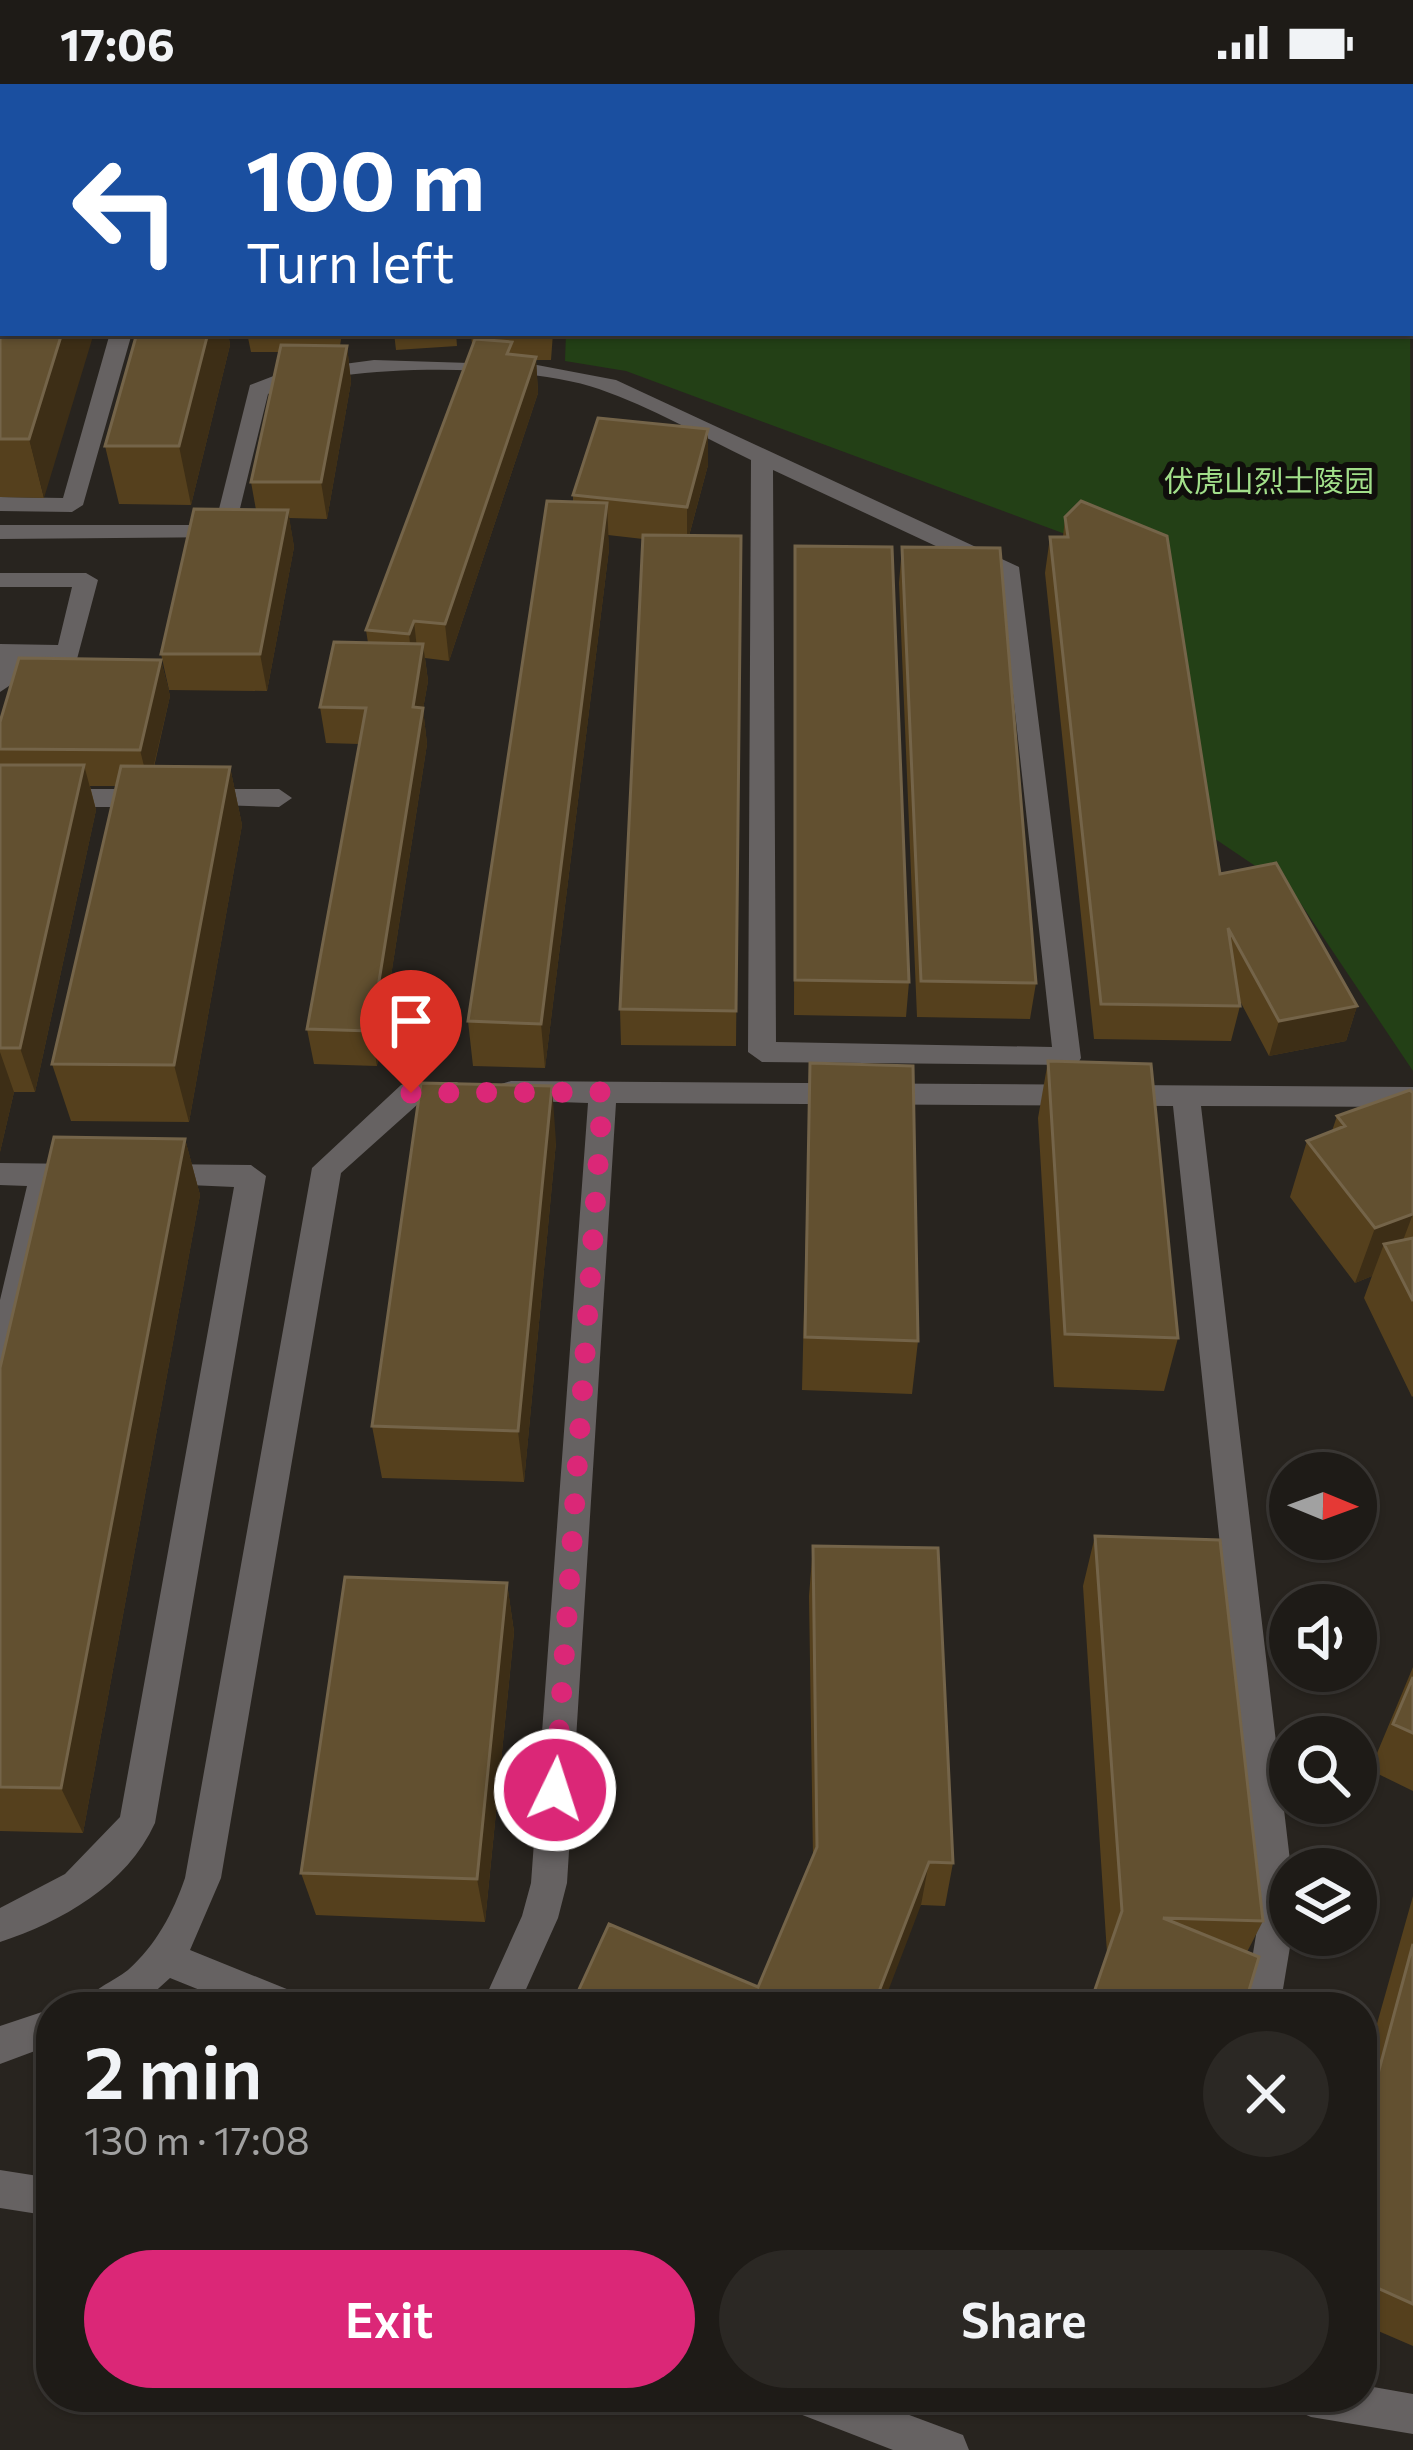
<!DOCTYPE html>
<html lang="en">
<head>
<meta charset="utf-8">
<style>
  :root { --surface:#1e1b17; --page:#2b2824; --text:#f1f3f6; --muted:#a1a1a1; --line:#3c3936; --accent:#db2777 }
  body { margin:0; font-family:Commissioner,"Noto Sans SC",sans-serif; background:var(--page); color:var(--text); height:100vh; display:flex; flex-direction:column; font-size:45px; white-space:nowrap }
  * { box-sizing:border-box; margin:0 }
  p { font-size:39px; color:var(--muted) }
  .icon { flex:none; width:66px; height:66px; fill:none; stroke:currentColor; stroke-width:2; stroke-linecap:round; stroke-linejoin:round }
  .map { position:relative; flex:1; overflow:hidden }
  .sheet { position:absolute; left:36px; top:1908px; width:1341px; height:420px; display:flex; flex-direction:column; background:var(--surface); border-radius:48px; box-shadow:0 3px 9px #0004,0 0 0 3px var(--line) }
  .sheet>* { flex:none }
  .top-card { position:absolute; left:0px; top:0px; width:1413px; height:252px; box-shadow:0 3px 9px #0004,0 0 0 3px var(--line); background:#1a4fa0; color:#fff; overflow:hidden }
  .needle { width:78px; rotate:91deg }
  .controls { position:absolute; left:1269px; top:1368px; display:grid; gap:24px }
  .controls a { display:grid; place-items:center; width:108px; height:108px; border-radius:50%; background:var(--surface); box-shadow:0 3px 9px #0004,0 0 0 3px var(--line); font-size:60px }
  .pin { position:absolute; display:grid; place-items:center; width:102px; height:102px; color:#fff; margin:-123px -51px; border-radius:50% 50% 50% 0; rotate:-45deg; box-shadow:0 0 12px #0007 }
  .pin .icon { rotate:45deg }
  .me { position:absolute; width:132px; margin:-66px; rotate:4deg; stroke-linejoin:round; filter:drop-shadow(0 0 9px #0008) }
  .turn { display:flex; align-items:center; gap:42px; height:252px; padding:0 48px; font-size:54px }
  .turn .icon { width:156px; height:156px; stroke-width:2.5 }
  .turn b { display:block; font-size:84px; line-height:102px }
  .round { display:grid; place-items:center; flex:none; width:126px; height:126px; border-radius:63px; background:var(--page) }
  .head { display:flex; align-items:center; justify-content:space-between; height:204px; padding:0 48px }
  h1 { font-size:72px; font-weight:600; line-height:90px }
  .action { display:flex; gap:24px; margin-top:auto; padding:24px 48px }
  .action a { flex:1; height:138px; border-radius:72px; background:var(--accent); color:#fff; font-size:48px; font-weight:600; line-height:138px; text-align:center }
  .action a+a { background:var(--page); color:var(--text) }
  .status { display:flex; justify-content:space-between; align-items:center; height:84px; padding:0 60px; background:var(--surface); direction:ltr }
  .status svg { height:33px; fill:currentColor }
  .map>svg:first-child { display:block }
  .green { fill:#234016 }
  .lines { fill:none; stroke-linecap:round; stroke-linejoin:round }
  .minor { fill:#666262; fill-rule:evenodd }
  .major { stroke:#a8a09e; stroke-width:30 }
  .wall { fill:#55401d }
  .shaded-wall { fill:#3d2e16 }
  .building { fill:#625030; stroke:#746449; stroke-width:3 }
  .route { stroke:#db2777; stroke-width:21; stroke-dasharray:0 37.8 }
  .labels { text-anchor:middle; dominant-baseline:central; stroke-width:12; stroke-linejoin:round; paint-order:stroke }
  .far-park-label { font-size:30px; fill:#a2df8a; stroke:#100e0c }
</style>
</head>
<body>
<div class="status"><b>17:06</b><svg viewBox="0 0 49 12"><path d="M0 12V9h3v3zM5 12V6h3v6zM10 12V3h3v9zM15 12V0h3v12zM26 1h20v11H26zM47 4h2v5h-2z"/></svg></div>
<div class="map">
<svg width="1413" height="2366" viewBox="0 0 1413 2366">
  <rect width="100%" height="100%" fill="#28241f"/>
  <path class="green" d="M 1410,204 L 1413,987 L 1301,820 L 1276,796 L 1199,744 L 1076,454 L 626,287 L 565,277 L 566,249 L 1410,249 Z"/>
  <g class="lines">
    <path class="minor" d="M 365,0 L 398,0 L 400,3 L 367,3 Z
      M 762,0 L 780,0 L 780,3 L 762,3 Z
      M 110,249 L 132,249 L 83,421 L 72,428 L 0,427 L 0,413 L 63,414 Z
      M 374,276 L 537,281 L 616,296 L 1019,483 L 1081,974 L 1077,981 L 762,978 L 748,968 L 751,376 C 701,352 651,323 599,305 C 526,279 338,278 268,310 L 233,453 L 0,455 L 0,441 L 215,441 L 250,301 L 284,288 ZM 773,386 L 1000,492 L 1052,963 L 776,958 Z
      M 0,489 L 86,489 L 98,496 L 77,575 L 19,576 L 12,600 L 0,608 L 0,560 L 58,561 L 72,503 L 0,503 Z
      M 0,705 L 150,705 L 163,714 L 150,723 L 0,723 Z
      M 198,705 L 279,705 L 292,714 L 279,723 L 189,720 L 189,708 Z
      M 511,997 L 1413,1003 L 1413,1028 L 1401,1023 L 1201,1022 L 1291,1785 L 1292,1851 L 1280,1923 L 1244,1923 L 1257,1845 L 1256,1797 L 1173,1022 L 616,1019 L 567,1799 L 558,1834 L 518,1923 L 481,1923 L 522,1832 L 531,1799 L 588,1019 L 501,1016 L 497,1008 L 501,1000 Z
      M 411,998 L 457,998 L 471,1009 L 457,1020 L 418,1020 L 341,1089 L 221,1794 L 190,1866 L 299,1910 L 304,1923 L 242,1923 L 170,1894 L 138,1923 L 84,1923 C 91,1904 112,1899 128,1886 C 156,1861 173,1829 185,1794 L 312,1084 L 401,1001 Z
      M 0,1079 L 82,1080 L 97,1091 L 82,1102 L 56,1102 L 15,1282 L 11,1291 L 0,1295 L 0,1216 L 27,1102 L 0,1101 Z
      M 154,1080 L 251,1081 L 266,1092 L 155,1739 C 127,1801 61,1838 0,1858 L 0,1824 L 65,1790 L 120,1733 L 234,1103 L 144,1099 L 139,1091 Z
      M 51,1925 L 51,1961 L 0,1980 L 0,1942 Z
      M 0,2086 L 51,2094 L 51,2132 L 0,2124 Z
      M 1362,2301 L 1413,2310 L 1413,2350 L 1311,2333 L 1297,2327 L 1291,2313 L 1362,2313 Z
      M 786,2313 L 861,2313 L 963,2351 L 969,2366 L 893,2366 L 792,2327 Z"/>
    <path class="major" d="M 82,3 L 92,0"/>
  </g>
  <path class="wall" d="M 420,0 L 752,0 L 751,3 L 418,3 Z
    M 1233,0 L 1413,1 L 1413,68 L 1410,68 L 1410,3 L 1232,3 Z
    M 3,22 L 3,121 L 0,121 L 0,23 Z
    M 1413,145 L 1413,205 L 1410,204 L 1410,152 Z
    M 0,235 L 44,414 L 0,413 Z
    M 137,249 L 228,249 L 230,261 L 191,421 L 119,420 L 105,362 Z
    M 247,249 L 342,249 L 340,262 L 347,262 L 351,298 L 327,435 L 289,434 L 294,463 L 267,607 L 169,606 L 161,570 L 256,426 L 251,398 L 280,268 L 251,268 Z
    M 394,249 L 456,249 L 457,262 L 396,266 Z
    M 471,249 L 553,249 L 551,276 L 536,276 L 538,309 L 449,577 L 425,574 L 428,597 L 423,625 L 427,660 L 377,982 L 314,980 L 307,945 L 359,660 L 326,659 L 320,623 L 368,559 L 366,546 L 472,261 Z
    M 708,381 L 689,452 L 741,452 L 736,962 L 621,961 L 620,925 L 643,455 L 608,451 L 609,465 L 545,984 L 473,982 L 468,937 L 573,418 L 573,411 Z
    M 1065,433 L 1220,790 L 1357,922 L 1346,957 L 1269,972 L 1240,917 L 1240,922 L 1231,957 L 1094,955 L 1045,489 L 1050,453 L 1063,453 Z
    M 795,462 L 909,898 L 906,933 L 794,931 Z
    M 902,463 L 1036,899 L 1030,935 L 917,933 L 899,499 Z
    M 161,576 L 170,612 L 154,683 L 230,683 L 242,741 L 189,1038 L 71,1037 L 52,980 L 116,702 L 90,702 L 96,726 L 35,1008 L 14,1008 L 0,1068 L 0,665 Z
    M 1048,977 L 1178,1254 L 1164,1307 L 1054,1303 L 1038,1034 Z
    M 810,979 L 918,1257 L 912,1310 L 802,1306 Z
    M 1413,1009 L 1413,1312 L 1412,1313 L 1364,1214 L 1372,1192 L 1355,1199 L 1290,1113 L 1307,1057 L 1332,1047 L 1337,1032 Z
    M 185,1055 L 200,1111 L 83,1749 L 0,1747 L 0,1284 Z
    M 556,1058 L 524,1398 L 382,1394 L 372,1342 Z
    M 1095,1452 L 1263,1837 L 1247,1868 L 1107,1869 L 1083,1502 Z
    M 813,1462 L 953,1779 L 945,1822 L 921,1821 L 758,1903 L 813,1773 L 809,1512 Z
    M 507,1499 L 514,1548 L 485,1838 L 316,1831 L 301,1789 Z
    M 1413,1583 L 1413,1707 L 1370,1686 Z
    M 1413,1812 L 1413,2262 L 1362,2240 L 1362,1993 Z"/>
  <path class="shaded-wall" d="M 344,0 L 368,0 L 368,3 L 342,3 Z
    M 62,249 L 94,249 L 44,414 L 29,355 Z
    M 208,249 L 228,249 L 230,261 L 191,421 L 179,362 Z
    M 347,262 L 351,298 L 327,435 L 321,398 Z
    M 536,273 L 538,309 L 449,577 L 445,540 Z
    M 708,345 L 708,381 L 687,459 L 687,423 Z
    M 607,419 L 609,465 L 545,984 L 541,940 Z
    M 288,426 L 294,463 L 267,607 L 260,570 Z
    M 414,537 L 418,574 L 413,587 L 409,550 Z
    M 423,560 L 428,597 L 423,625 L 427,660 L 377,982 L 371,947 L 413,623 Z
    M 161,576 L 170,612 L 149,702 L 140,666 Z
    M 84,681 L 96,726 L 35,1008 L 20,964 Z
    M 230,683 L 242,741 L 189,1038 L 174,981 Z
    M 1357,922 L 1346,957 L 1269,972 L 1279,937 Z
    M 0,968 L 14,1008 L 0,1068 Z
    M 552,1002 L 556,1058 L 524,1398 L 518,1347 Z
    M 185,1055 L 200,1111 L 83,1749 L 61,1704 Z
    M 1413,1130 L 1394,1180 L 1384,1160 L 1372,1192 L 1355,1199 L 1375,1144 Z
    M 507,1499 L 514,1548 L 485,1838 L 477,1795 Z
    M 929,1778 L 921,1821 L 882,1923 L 873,1923 Z"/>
  <path class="building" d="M 137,0 L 256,0 L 258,1 L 256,3 L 128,3 Z
    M 269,0 L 344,0 L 342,3 L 266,3 Z
    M 420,0 L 498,0 L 496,3 L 418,3 Z
    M 577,0 L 647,0 L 646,3 L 575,3 Z
    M 799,0 L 848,0 L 848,3 L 828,3 Z
    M 944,0 L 992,0 L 990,3 L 941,3 Z
    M 1266,0 L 1413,1 L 1413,31 L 1410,31 L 1410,3 L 1281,3 Z
    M 3,22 L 3,64 L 0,64 L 0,23 Z
    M 1413,145 L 1413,167 L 1410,167 L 1410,152 Z
    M 3,226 L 3,249 L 62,249 L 29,355 L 0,355 L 0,235 Z
    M 137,249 L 208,249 L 179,362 L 105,362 Z
    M 500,249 L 550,249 L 500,251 Z
    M 475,255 L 512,258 L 507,270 L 536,273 L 445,540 L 414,537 L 409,550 L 366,546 Z
    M 281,261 L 347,262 L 321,398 L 251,398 Z
    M 598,334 L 708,345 L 687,423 L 573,411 Z
    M 547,417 L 607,419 L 541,940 L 468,937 Z
    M 1081,417 L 1167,452 L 1220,790 L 1276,779 L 1357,922 L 1279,937 L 1228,844 L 1240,922 L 1101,920 L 1050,453 L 1068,453 L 1065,433 Z
    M 194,425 L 288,426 L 260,570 L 161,570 Z
    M 643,451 L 741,452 L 736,927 L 620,925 Z
    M 795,462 L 892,463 L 909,898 L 795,896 Z
    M 902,463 L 1000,464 L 1036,899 L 921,897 Z
    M 334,558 L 423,560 L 413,623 L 423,624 L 371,947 L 307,945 L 366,624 L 320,623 Z
    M 19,574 L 161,576 L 140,666 L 0,665 L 0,638 Z
    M 0,681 L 84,681 L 20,964 L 0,964 Z
    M 121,682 L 230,683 L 174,981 L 52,980 Z
    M 1048,977 L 1151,980 L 1178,1254 L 1065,1250 Z
    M 810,979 L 913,982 L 918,1257 L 805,1253 Z
    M 421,999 L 552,1002 L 518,1347 L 372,1342 Z
    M 1410,1006 L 1413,1009 L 1413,1130 L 1375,1144 L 1307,1057 L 1345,1042 L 1337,1032 Z
    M 54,1053 L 185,1055 L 61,1704 L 0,1703 L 0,1284 Z
    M 1413,1154 L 1413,1217 L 1384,1160 Z
    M 1095,1452 L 1220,1456 L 1263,1837 L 1163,1834 L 1259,1873 L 1244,1923 L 1089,1923 L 1122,1827 Z
    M 813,1462 L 938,1464 L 953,1779 L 929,1778 L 873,1923 L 571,1923 L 609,1840 L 758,1903 L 817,1763 Z
    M 345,1493 L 507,1499 L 477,1795 L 301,1789 Z
    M 1413,1593 L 1413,1649 L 1393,1640 Z
    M 1413,1860 L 1413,2220 L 1362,2197 L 1362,2049 Z"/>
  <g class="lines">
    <path class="route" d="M 411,1009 L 603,1008 L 555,1706"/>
  </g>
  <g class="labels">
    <g class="far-park-label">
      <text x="1269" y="395">伏虎山烈士陵园</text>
    </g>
  </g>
</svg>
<div class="controls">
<a><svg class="needle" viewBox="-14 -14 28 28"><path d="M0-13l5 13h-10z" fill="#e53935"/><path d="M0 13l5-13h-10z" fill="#a1a1a1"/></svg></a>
<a><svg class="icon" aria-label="sound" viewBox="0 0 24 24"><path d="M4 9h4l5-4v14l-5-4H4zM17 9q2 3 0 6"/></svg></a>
<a><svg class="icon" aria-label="search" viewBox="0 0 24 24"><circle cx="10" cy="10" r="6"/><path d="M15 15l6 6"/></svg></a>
<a><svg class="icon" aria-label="layers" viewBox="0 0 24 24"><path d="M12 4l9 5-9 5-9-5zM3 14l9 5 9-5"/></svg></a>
</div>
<div class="pin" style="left:411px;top:1009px;background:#d93025"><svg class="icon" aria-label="arrive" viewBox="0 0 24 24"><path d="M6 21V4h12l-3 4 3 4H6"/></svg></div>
<svg class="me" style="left:555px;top:1706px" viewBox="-20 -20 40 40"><circle r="17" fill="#db2777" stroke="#fff" stroke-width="3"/><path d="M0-11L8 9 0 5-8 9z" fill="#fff"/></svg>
<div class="top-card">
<div class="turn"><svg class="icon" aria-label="left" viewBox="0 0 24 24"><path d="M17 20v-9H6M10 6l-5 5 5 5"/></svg><div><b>100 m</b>Turn left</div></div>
</div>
<section class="sheet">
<div class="head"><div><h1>2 min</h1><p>130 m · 17:08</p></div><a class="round"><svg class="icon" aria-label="close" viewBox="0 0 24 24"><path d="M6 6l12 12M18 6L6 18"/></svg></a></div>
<div class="action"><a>Exit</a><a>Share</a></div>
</section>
</div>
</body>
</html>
